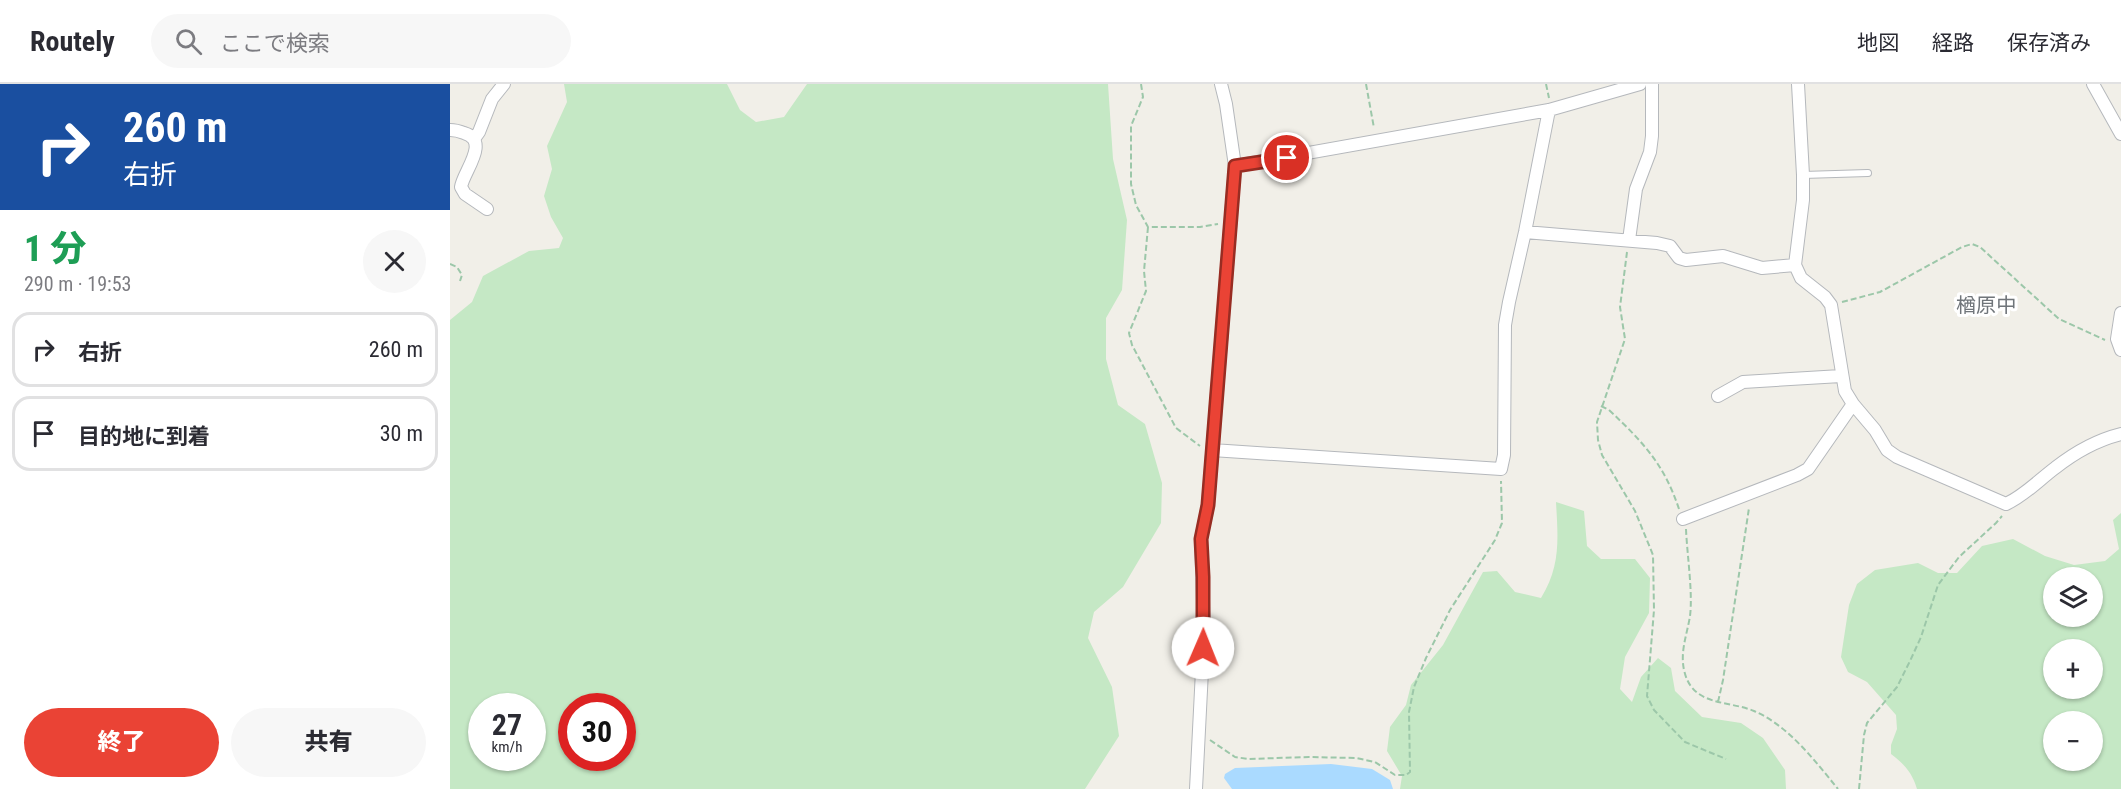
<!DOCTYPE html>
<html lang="ja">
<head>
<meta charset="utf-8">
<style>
  :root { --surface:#fff; --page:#f7f7f7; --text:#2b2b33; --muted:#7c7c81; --line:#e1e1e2; --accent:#ea4335 }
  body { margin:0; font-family:"Roboto Condensed","Noto Sans JP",sans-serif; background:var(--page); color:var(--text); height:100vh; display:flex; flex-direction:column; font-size:22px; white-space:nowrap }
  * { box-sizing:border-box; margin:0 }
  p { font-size:20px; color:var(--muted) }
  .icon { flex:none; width:33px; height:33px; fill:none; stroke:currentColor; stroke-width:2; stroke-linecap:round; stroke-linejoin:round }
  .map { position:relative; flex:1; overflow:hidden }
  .drawer { display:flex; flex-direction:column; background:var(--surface); width:450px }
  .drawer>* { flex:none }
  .guide { background:#1a4fa0; color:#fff; overflow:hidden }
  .buttons { position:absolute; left:1593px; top:483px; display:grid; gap:12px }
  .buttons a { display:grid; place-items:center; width:60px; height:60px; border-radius:50%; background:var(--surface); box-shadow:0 2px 4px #0004; font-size:30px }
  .speed { position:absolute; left:18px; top:609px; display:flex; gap:12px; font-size:30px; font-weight:700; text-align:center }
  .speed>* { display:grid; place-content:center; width:78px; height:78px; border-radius:50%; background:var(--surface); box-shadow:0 2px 4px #0004; line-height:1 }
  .speed small { font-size:15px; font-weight:400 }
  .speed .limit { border:9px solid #d22; background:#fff; color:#111 }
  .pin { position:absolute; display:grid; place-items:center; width:51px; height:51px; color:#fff; margin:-26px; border:3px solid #fff; border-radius:50%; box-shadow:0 2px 6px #0007 }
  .me { position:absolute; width:66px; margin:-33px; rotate:1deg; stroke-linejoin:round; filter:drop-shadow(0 0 4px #0008) }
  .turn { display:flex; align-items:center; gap:21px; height:126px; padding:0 24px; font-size:27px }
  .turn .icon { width:78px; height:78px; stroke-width:2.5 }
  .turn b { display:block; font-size:42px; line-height:51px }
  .round { display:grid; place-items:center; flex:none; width:63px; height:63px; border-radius:32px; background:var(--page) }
  .head { display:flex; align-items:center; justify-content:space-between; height:102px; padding:0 24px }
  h1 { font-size:36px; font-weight:800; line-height:45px; color:#1e9e55 }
  .cta { display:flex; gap:12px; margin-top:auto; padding:12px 24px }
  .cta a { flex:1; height:69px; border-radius:36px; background:var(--accent); color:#fff; font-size:24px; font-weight:800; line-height:69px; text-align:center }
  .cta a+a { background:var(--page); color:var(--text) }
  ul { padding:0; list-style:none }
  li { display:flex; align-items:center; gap:18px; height:75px; margin:0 12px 9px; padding:0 12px; border:3px solid var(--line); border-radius:18px }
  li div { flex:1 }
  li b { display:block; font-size:22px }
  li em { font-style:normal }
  header { display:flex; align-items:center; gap:36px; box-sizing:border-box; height:84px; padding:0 30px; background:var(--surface); border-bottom:2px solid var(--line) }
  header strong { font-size:28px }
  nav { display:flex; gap:33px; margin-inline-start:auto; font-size:21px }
  .search { width:420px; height:54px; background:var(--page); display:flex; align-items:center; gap:15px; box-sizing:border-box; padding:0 21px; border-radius:33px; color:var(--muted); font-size:22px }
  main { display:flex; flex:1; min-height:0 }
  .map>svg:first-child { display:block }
  .green { fill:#c5e8c5; fill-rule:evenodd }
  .water { fill:#aadaff }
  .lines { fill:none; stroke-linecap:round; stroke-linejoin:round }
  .service-casing { stroke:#b5b8bc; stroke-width:8 }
  .minor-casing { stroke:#b5b8bc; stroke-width:14 }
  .path { stroke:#9cc7a9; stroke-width:2; stroke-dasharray:6 3; stroke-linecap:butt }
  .service { stroke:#fff; stroke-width:6 }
  .minor { stroke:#fff; stroke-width:12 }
  .route-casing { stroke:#982c22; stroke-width:15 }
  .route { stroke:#ea4335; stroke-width:10 }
  .labels { text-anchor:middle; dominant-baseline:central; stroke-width:6; stroke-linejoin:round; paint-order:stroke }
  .quarter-label { font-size:20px; fill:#70757a; stroke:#fff }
</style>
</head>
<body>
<header>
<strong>Routely</strong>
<div class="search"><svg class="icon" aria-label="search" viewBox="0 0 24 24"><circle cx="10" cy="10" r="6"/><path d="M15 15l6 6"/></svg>ここで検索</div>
<nav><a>地図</a><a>経路</a><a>保存済み</a></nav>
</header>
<main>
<section class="drawer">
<div class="guide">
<div class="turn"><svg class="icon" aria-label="right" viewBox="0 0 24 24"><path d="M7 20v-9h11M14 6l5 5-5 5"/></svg><div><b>260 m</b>右折</div></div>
</div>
<div class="head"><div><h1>1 分</h1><p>290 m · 19:53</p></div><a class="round"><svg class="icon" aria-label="close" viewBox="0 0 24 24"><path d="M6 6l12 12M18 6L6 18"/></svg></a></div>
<ul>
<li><svg class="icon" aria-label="right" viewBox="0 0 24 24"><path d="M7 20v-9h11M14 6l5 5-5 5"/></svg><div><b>右折</b></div><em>260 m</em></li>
<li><svg class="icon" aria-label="arrive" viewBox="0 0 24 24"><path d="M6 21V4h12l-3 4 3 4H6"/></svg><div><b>目的地に到着</b></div><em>30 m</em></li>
</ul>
<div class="cta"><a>終了</a><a>共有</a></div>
</section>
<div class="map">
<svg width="1671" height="705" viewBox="0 0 1671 705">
  <rect width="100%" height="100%" fill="#f1efe8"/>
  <path class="green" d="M 114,0 L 277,0 L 290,26 L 306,38 L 334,33 L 357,0 L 658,0 L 663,75 L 677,136 L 672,206 L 656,234 L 656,275 L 668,321 L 695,340 L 712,399 L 711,439 L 673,503 L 644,528 L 638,554 L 662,603 L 669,652 L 635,705 L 0,705 L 0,236 L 22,218 L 33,192 L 79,167 L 109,164 L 113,154 L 101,133 L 94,112 L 102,85 L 97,62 L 117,18 ZM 32,622 L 82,622 L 82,674 L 32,674 ZM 122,622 L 172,622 L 172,674 L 122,674 Z
    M 1106,418 L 1134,427 L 1137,462 L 1151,475 L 1185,475 L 1200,494 L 1199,529 L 1175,573 L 1170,605 L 1182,618 L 1191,593 L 1208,574 L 1221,584 L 1225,607 L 1252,633 L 1291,639 L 1313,654 L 1335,686 L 1336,705 L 950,705 L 952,692 L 937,667 L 940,643 L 956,621 L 961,601 L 993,561 L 1033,488 L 1047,487 L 1065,508 L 1091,514 C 1111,482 1108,454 1106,418 Z
    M 1671,429 L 1671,705 L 1467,705 C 1462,688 1454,680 1441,670 L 1441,661 L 1447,645 L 1446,631 L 1417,598 L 1398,588 L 1391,573 L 1399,521 L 1407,500 L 1425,486 L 1468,479 L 1488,489 L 1507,489 L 1532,462 L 1563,455 L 1595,472 L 1624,481 L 1655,477 L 1669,465 L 1663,436 ZM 1604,494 L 1642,494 L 1642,532 L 1604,532 ZM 1604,566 L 1642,566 L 1642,604 L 1604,604 ZM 1604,638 L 1642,638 L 1642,676 L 1604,676 Z"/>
  <path class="water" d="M 881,680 L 922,685 L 940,696 L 943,705 L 782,705 L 774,694 L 775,690 L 785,684 Z"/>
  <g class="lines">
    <defs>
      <path id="service" d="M 1353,91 L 1418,89"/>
      <path id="minor" d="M 1348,0 L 1353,91 L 1353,116 L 1345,181 L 1351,194 L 1375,213 L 1381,221 L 1395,307 L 1403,320 L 1425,346 L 1437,366 L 1447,373 L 1556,420 C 1574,412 1589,396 1605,384 C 1624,369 1647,356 1671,350
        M 1643,0 L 1671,50
        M 0,46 C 5,46 9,47 14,49 C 41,57 13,88 11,103 L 15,110 L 37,125
        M 24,55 L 29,48 L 42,15 L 54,0
        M 785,82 L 1099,26 L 1190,0
        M 1075,148 L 1207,159 L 1220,162 L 1229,174 L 1236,176 L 1273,172 L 1312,184 L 1345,181
        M 1179,156 L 1186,105 L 1200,68 L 1202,52 L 1202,0
        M 1671,229 L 1667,255 L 1671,266
        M 1268,312 L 1293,298 L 1391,292
        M 762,366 L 1051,385 L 1054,371 L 1055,241 L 1059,218 L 1075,148 L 1099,26
        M 1233,435 L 1347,391 L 1358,385 L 1403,320
        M 746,705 L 754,547 L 751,455 L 758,421 L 785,82 L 776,20 L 771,0"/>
    </defs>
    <use href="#service" class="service-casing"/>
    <use href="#minor" class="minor-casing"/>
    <path class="path" d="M 691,0 L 693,13 L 681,42 L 681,100 L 686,121 L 698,143 L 750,143 L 768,140
      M 916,0 L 924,44
      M 1096,0 L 1099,14
      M 698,143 L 694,187 L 696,207 L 679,249 L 682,261 L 726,344 L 750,362
      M 1177,168 L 1170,223 L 1175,255 L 1147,338 L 1148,356 L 1152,371 L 1185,427 L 1203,471 L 1204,526 L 1197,612 L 1204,626 L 1235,658 L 1276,675
      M 0,180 L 7,183 L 12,191 L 10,197
      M 1392,218 L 1430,208 L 1512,163 L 1522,160 L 1530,163 L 1609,235 L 1655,256
      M 1151,322 L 1159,326 C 1193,358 1214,380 1229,425
      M 1236,445 C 1237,470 1243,509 1240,532 C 1237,551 1230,567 1234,586 C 1242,623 1278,616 1304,627 C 1339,642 1365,677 1388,705
      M 1268,618 L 1273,596 L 1299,424
      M 760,656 L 785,673 L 798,675 L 859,673 L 906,674 L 925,678 L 945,691 L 956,691 L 960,688 L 959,628 L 964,603 L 976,574 L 1000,526 L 1045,456 L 1052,439 L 1051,397
      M 1409,705 L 1414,651 L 1417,639 L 1447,603 L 1460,577 L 1471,553 L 1488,501 L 1509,473 L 1546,439 L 1552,432"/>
    <use href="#service" class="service"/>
    <use href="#minor" class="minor"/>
  </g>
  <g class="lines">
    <defs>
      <path id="route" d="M 753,564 L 753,493 L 751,455 L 758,421 L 785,82 L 837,74"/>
    </defs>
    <use href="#route" class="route-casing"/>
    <use href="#route" class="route"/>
  </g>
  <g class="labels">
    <g class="quarter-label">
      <text x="1536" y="221">楢原中</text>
    </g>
  </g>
</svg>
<div class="buttons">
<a><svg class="icon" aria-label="layers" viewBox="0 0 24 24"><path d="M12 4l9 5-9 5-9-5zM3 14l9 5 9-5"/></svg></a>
<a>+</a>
<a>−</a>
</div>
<div class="speed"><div>27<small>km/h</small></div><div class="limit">30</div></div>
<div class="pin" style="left:837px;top:74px;background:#d93025"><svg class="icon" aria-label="arrive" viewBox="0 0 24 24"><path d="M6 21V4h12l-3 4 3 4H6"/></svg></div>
<svg class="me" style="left:753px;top:564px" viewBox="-20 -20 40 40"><circle r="19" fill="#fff"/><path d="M0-13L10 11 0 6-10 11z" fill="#ea4335"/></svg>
</div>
</main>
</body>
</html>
